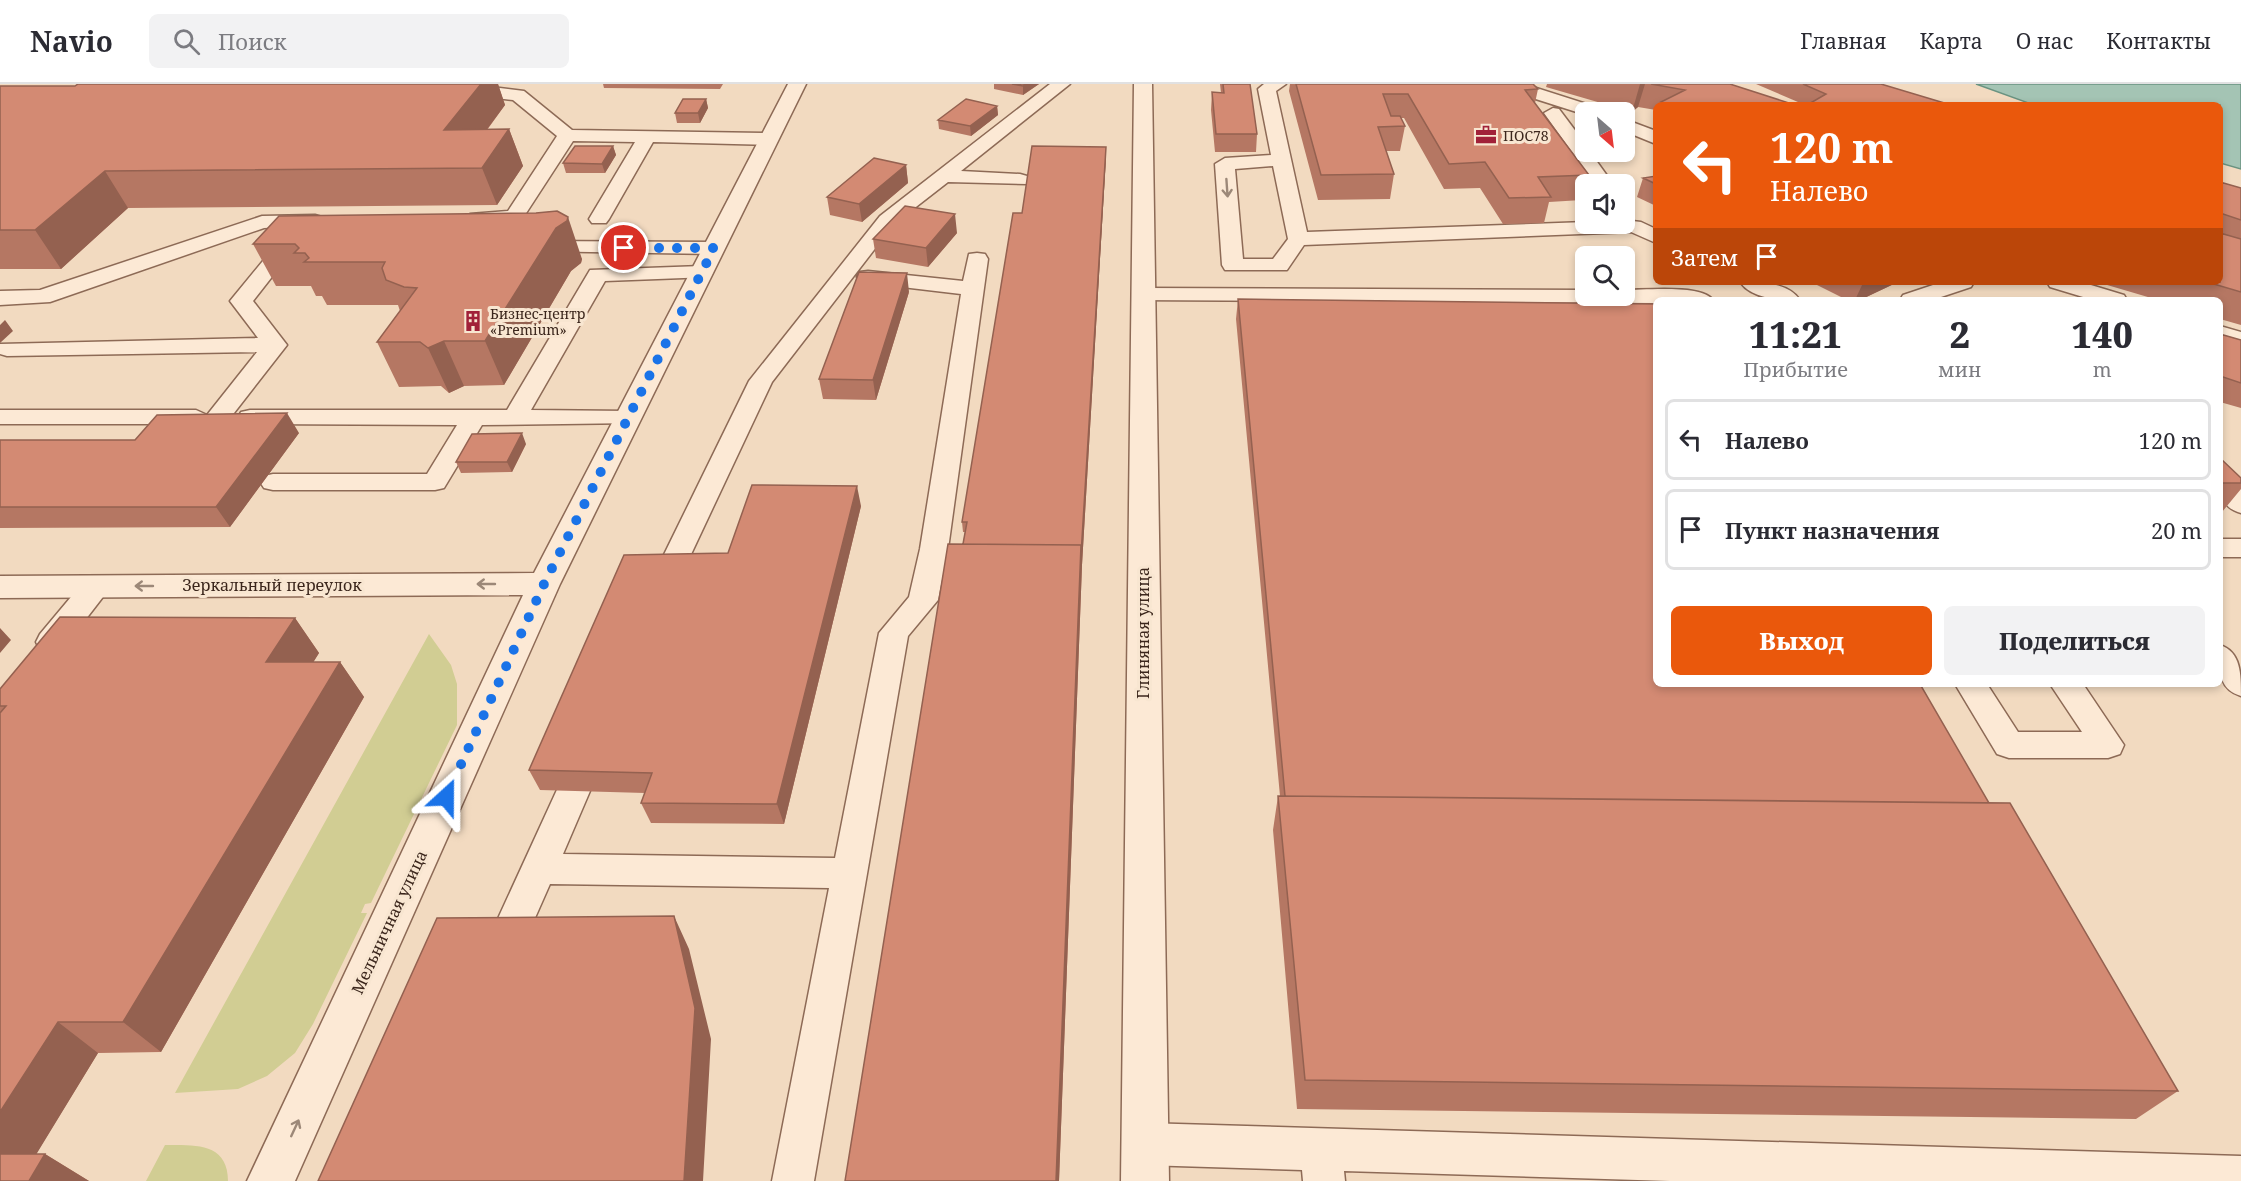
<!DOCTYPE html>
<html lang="ru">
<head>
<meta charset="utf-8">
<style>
  :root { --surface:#fff; --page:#f2f2f3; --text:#2b2b33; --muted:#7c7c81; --line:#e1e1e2; --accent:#ea580c }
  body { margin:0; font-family:"Noto Serif",serif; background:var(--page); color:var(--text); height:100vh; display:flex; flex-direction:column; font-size:22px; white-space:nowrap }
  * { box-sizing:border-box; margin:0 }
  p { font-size:20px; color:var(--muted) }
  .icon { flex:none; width:33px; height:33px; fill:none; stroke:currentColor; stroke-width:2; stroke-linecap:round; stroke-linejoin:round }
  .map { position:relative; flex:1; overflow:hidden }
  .details { position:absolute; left:1653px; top:213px; width:570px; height:390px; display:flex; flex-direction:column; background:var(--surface); border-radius:9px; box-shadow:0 3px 9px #0003 }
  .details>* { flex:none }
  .hud { position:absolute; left:1653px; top:18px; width:570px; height:183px; border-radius:9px; box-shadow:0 3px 9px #0003; background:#ea580c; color:#fff; overflow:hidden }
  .needle { width:39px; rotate:152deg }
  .tools { position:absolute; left:1575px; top:18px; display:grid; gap:12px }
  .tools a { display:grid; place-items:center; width:60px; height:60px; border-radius:9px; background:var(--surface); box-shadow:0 3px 9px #0003; font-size:30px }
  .pin { position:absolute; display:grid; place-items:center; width:51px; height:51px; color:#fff; margin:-26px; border:3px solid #fff; border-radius:50%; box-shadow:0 2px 6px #0007 }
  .me { position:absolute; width:66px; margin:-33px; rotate:24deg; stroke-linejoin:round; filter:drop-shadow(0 0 4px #0008) }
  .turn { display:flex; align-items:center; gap:21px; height:126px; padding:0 18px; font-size:27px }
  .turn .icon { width:78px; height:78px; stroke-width:2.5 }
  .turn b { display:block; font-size:42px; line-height:51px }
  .then { display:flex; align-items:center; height:57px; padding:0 18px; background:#0003; gap:12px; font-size:22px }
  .eta { display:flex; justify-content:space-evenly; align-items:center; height:102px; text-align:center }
  .eta b { font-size:36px; font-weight:800; line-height:42px }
  .primary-button { display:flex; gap:12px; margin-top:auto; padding:12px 18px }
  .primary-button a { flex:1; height:69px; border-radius:9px; background:var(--accent); color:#fff; font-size:24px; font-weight:800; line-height:69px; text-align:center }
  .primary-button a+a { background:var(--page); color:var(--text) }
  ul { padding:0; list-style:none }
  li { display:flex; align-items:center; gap:18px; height:81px; margin:0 12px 9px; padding:0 6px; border:3px solid var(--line); border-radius:9px }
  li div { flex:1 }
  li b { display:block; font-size:22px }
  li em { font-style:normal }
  header { display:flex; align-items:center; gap:36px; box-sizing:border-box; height:84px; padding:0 30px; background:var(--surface); border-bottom:2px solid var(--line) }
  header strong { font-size:28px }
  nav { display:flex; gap:33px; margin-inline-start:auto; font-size:21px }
  .search { width:420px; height:54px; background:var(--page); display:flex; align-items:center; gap:15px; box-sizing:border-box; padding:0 21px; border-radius:9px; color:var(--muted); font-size:22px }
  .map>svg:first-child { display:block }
  .green { fill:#d1cd93 }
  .water { fill:#a4c4b4; stroke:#6a9381; stroke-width:1.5 }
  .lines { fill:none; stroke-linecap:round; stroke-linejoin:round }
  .service-casing { stroke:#8d6a56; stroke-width:3 }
  .minor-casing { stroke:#8d6a56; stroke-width:3 }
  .service { fill:#fce9d5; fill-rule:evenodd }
  .minor { fill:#fce9d5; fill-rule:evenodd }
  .wall { fill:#b57763 }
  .shaded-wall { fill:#946150 }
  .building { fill:#d38a73; stroke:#946150; stroke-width:1.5 }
  .oneway { stroke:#9c8878 }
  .route { stroke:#1a73e8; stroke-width:10; stroke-dasharray:0 18 }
  .labels { text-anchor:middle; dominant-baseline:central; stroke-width:6; stroke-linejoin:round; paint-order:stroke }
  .far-poi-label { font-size:14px; fill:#3b261c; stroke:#f8e6d1; text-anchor:start }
  .street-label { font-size:16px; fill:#3b261c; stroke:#f8e6d1 }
</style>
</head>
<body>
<header>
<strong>Navio</strong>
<div class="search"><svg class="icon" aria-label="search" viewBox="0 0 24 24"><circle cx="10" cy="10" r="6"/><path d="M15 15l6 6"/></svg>Поиск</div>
<nav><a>Главная</a><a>Карта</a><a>О нас</a><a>Контакты</a></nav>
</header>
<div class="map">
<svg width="2241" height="1097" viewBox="0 0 2241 1097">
  <rect width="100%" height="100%" fill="#f2dac0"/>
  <path class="green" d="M 429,550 L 451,581 L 457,600 L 457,641 L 371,819 L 365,820 L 361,829 L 367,829 L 313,940 L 295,969 L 267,992 L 238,1005 L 175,1009 Z
    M 165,1061 C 194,1061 228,1058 228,1097 L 146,1097 Z"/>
  <path class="water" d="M 1976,0 L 2241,0 L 2241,85 L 2220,79 L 2220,21 L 2034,21 Z"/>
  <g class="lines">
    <defs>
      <path id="service" d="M 415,0 L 468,0 L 524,7 L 572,46 L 769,49 L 778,55 L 769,61 L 653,58 L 609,135 L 606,139 L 592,139 L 589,135 L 635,58 L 573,57 L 521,137 L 470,138 L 467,134 L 470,130 L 508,127 L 557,52 L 513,16 L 424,5 Z
        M 1050,0 L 1070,0 L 961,87 L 1020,90 L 1027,92 L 1030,96 L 1027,100 L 948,98 L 894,140 L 772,298 L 678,498 L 668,501 L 658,498 L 654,491 L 749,297 L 880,132 Z
        M 1264,0 L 1286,0 L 1276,7 L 1307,148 L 1586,138 L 1624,140 L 1624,136 L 1641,138 L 1656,145 L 1656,159 L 1631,148 L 1304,161 L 1287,186 L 1225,186 L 1222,181 L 1215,80 L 1225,74 L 1271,71 L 1258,5 ZM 1273,82 L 1288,155 L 1273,175 L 1243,175 L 1235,85 Z
        M 1498,0 L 1524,0 L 1599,24 L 1602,28 L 1586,28 L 1586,31 L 1501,4 Z
        M 1553,24 L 1559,25 L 1586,61 L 1586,68 L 1590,68 L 1613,100 L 1595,100 L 1544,29 Z
        M 1624,35 L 1656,47 L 1656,60 L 1624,47 Z
        M 315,131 L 322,133 L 325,137 L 322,141 L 264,144 L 50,218 L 0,221 L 0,207 L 40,206 L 262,132 Z
        M 536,157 L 714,158 L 721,160 L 724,164 L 721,168 L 714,170 L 529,167 L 526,163 L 529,159 Z
        M 283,159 L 303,161 L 307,165 L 303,169 L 289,171 L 253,217 L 287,261 L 227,338 L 218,340 L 207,335 L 196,340 L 0,340 L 0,326 L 196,326 L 207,331 L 257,268 L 7,272 L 0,270 L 0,260 L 258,254 L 230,217 L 276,161 Z
        M 977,169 L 985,170 L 988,175 L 948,465 L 938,516 L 908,552 L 814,1097 L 772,1097 L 829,804 L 550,800 L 516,877 L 503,882 L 490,877 L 484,865 L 561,697 L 573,693 L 585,697 L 590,707 L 563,770 L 835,774 L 879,549 L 909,513 L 920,465 L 961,210 L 868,199 L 860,198 L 857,193 L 860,188 L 868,187 L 963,197 L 969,170 Z
        M 702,182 L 710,183 L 713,188 L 710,193 L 605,197 L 531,326 L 628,327 L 637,329 L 640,334 L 637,339 L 482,341 L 444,404 L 435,406 L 273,406 L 264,404 L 260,398 L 264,392 L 273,390 L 427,390 L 457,341 L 250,340 L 241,338 L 238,333 L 241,328 L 250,326 L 507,326 L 590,186 Z
        M 1740,198 C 1760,198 1788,198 1800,216 C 1781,216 1753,216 1740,198 Z
        M 1942,198 L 1974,198 L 1971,203 L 1932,216 L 1900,216 L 1903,211 Z
        M 2047,198 L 2081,198 L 2124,211 L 2127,216 L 2093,216 L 2050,203 Z
        M 1143,204 L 1586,206 L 1586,212 L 1624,212 L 1624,206 C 1644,206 1702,200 1713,216 L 1656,216 L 1656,219 L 1135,216 L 1132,211 L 1135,206 Z
        M 2220,242 L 2241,248 L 2241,263 L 2220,257 Z
        M 2220,387 L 2229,389 L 2241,403 L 2241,429 C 2219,423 2220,406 2220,387 Z
        M 2220,455 L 2241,455 L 2241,473 L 2220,473 Z
        M 96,492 L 106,495 L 110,502 L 106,509 L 62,566 L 51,569 L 40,566 L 36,558 L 40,550 L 86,495 Z
        M 2220,561 C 2241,568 2241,590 2241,612 C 2216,604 2220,583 2220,561 Z
        M 1955,600 L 1987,600 L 2018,648 L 2082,648 L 2050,600 L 2083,600 L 2124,661 L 2120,670 L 2108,674 L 2009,674 L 1997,670 Z
        M 1144,1039 L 2241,1072 L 2241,1097 L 1670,1097 L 1344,1087 L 1345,1097 L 1303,1097 L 1302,1086 L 1144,1081 L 1129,1075 L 1123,1060 L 1129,1045 Z"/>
      <path id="minor" d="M 788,0 L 806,0 L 560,500 L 295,1097 L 247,1097 L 523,511 L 0,514 L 0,492 L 534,489 Z
        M 1134,0 L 1152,0 L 1169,1097 L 1121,1097 Z"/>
    </defs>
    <use href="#service" class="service-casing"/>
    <use href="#minor" class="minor-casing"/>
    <use href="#service" class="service"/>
    <use href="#minor" class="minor"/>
  </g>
  <path class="wall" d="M 78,0 L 498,0 L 505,21 L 487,46 L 509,45 L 523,82 L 497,121 L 128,124 L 61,185 L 0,185 L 0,2 L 75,2 Z
    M 603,0 L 723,0 L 720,5 L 604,4 Z
    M 994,0 L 1039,0 L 1023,11 L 994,5 Z
    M 1220,0 L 1250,0 L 1257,50 L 1256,68 L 1215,68 L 1211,26 L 1212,8 L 1221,9 Z
    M 1290,0 L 1533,0 L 1538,5 L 1535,19 L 1589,91 L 1586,100 L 1582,116 L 1549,118 L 1544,139 L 1503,140 L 1480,104 L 1444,105 L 1404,34 L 1401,34 L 1405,42 L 1400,67 L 1386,67 L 1394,90 L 1390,115 L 1318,116 L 1289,7 Z
    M 1547,0 L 1730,0 L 1795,21 L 1656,21 L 1656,26 L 1638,23 L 1632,28 L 1546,3 Z
    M 1756,0 L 1881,0 L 1951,21 L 1805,21 Z
    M 706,15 L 708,24 L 700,39 L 677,39 L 675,29 Z
    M 997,22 L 998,31 L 971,52 L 939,45 L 938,36 Z
    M 1656,34 L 1656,44 L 1653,43 Z
    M 613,62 L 616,71 L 605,89 L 566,89 L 563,79 Z
    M 1106,73 L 1082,481 L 1059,1097 L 845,1097 L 965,448 L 963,448 L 962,438 L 1022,129 Z
    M 906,81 L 908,99 L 862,138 L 830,131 L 827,113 Z
    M 1656,92 L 1656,122 L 1637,113 L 1643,94 Z
    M 2220,98 L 2241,104 L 2241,241 L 2220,235 L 2220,216 L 2158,216 L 2097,198 L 2220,198 Z
    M 536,129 L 582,175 L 581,179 L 571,187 L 504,301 L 464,302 L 449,309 L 441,302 L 399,303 L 377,258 L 400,227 L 398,221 L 327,221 L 322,212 L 316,212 L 311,202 L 276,202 L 253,160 Z
    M 957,149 L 928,183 L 876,174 L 873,155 Z
    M 1811,198 L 1898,198 L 1860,216 L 1847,216 Z
    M 909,208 L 876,316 L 823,315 L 819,295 Z
    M 1238,215 L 1989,719 L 2178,1007 L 2136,1035 L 1297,1025 L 1273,746 L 1278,712 L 1280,712 L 1236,235 Z
    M 2220,250 L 2241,256 L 2241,324 L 2220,318 Z
    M 299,349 L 230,443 L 0,444 L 0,356 L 135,356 Z
    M 526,360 L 512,388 L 461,389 L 456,378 Z
    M 2220,374 L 2241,394 L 2241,405 L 2222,428 L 2220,428 Z
    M 861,422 L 784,740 L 651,739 L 641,719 L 645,709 L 540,706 L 529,686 L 728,469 Z
    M 295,534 L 319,569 L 313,578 L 340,578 L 364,613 L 161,968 L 98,969 L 36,1070 L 45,1070 L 89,1097 L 0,1097 L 0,605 Z"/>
  <path class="shaded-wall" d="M 481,0 L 498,0 L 505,21 L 459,83 L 444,46 Z
    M 1026,0 L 1039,0 L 1023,11 L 1023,2 Z
    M 1640,0 L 1645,0 L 1638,23 L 1632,28 Z
    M 706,15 L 708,24 L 700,39 L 698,29 Z
    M 997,22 L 998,31 L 971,52 L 970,42 Z
    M 509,45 L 523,82 L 497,121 L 482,84 Z
    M 613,62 L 616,71 L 605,89 L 602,80 Z
    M 1106,63 L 1106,73 L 1082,481 L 1081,471 Z
    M 906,81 L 908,99 L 862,138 L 859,120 Z
    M 105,87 L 128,124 L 61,185 L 35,146 Z
    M 955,130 L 957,149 L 928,183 L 926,164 Z
    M 568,133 L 582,175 L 581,179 L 571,187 L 504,301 L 485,257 L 556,144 Z
    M 907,189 L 909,208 L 876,316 L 873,296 Z
    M 1866,198 L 1898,198 L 1860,216 L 1855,216 L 1863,199 Z
    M 5,236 L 13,247 L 0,259 L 0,241 Z
    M 444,257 L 464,302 L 449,309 L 428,264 Z
    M 287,329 L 299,349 L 230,443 L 216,423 Z
    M 522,349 L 526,360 L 512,388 L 507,378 Z
    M 857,402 L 861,422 L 784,740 L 777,720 Z
    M 1081,461 L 1082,481 L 1059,1097 L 1056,1097 Z
    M 295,534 L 319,569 L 292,613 L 266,578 Z
    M 0,544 L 11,556 L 0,569 Z
    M 340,578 L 364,613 L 161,968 L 123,938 Z
    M 674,832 L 689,865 L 711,955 L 703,1097 L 684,1097 Z
    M 58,938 L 98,969 L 20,1097 L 0,1085 L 0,1028 Z
    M 45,1070 L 89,1097 L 29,1097 Z"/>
  <path class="building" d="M 78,0 L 481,0 L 444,46 L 509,45 L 482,84 L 105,87 L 35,146 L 0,146 L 0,2 L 75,2 Z
    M 1012,0 L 1026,0 L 1023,2 Z
    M 1223,0 L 1250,0 L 1257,50 L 1216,50 L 1212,8 L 1224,9 Z
    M 1296,0 L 1533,0 L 1538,5 L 1525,6 L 1589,91 L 1538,93 L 1551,113 L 1509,114 L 1485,78 L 1449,80 L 1408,10 L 1383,10 L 1391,32 L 1400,32 L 1405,42 L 1378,43 L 1394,90 L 1321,91 Z
    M 1651,0 L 1730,0 L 1795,21 L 1668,21 L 1661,18 L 1685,6 Z
    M 1803,0 L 1881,0 L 1951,21 L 1807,21 L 1826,10 Z
    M 683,15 L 706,15 L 698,29 L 675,29 Z
    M 966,15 L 997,22 L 970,42 L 938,36 Z
    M 575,62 L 613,62 L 602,80 L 563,79 Z
    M 1032,62 L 1106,63 L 1081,471 L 1081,461 L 963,460 L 967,438 L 962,438 L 1013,129 L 1022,129 Z
    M 874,74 L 906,81 L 859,120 L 827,113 Z
    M 1656,92 L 1656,100 L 1643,94 Z
    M 2220,98 L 2241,104 L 2241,136 L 2220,129 Z
    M 905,122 L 955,130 L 926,164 L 873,155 Z
    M 557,127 L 568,133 L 567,137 L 556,144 L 485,257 L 444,257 L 428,264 L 420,258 L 377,258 L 417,204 L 404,203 L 386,196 L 382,184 L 385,178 L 304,178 L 309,174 L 305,169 L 294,169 L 299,164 L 295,160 L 253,160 L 279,132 L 536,129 Z
    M 2220,149 L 2241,155 L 2241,208 L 2207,198 L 2220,198 Z
    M 859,188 L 907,189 L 873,296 L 819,295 Z
    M 1238,215 L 1656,220 L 1656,600 L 1920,600 L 1989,719 L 1285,712 Z
    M 2220,250 L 2241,256 L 2241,299 L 2220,292 Z
    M 287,329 L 216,423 L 0,423 L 0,356 L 135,356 L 157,331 Z
    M 522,349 L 507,378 L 456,378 L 472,350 Z
    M 2220,374 L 2241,394 L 2241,399 L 2220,399 Z
    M 752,401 L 857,402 L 777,720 L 641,719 L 652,689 L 529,686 L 624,471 L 728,469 Z
    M 948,460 L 1081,461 L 1056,1097 L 845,1097 Z
    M 60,533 L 295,534 L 266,578 L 340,578 L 123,938 L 58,938 L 0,1028 L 0,629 L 6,622 L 0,622 L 0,605 Z
    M 1278,712 L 2010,719 L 2178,1007 L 1305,996 Z
    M 674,832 L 695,924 L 684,1097 L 318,1097 L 437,834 Z
    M 0,1070 L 45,1070 L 29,1097 L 0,1097 Z"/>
  <defs><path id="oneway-shaft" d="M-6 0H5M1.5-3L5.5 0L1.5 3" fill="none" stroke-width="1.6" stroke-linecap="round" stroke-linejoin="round" transform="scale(1.5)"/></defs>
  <g class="oneway">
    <use href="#oneway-shaft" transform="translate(1227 104) rotate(86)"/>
    <use href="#oneway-shaft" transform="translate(486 500) rotate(180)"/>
    <use href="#oneway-shaft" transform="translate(144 502) rotate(180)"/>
    <use href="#oneway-shaft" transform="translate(295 1044) rotate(-65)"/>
  </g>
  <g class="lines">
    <path class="route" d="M 446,713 L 544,500 L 714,164 L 624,164"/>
  </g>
  <defs>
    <symbol id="office-bare" viewBox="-9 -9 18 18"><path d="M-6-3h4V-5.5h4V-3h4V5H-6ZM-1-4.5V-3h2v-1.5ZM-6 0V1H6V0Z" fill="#a12139" stroke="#f8e6d1" stroke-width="2.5" paint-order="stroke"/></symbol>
    <symbol id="building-bare" viewBox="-9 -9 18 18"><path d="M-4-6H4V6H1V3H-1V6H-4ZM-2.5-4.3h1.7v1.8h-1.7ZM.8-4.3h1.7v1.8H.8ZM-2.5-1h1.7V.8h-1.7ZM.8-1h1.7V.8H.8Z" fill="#a12139" stroke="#f8e6d1" stroke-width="2.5" paint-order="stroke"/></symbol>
  </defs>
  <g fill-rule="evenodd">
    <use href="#office-bare" x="1471" y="36" width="30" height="30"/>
    <use href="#building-bare" x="458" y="222" width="30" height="30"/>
  </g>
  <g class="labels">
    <g class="far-poi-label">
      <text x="1503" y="51">ПОС78</text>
      <text x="490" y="229">Бизнес-центр<tspan x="490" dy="16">«Premium»</tspan></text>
    </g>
    <g class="street-label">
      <text x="272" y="501">Зеркальный переулок</text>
      <text transform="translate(1143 549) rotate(-90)">Глиняная улица</text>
      <text transform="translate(389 838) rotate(-65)">Мельничная улица</text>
    </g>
  </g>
</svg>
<div class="tools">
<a><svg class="needle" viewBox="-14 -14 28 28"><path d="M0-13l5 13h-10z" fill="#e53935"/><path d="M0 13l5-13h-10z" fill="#7c7c81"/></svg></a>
<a><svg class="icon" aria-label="sound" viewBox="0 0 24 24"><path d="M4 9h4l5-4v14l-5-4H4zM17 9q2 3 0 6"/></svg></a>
<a><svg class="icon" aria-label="search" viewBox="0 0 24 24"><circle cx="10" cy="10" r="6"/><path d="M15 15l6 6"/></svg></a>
</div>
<div class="pin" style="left:624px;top:164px;background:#d93025"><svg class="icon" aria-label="arrive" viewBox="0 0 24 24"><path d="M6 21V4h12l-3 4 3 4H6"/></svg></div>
<svg class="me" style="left:446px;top:713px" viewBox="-20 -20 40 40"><path d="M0-17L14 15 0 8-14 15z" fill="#1a73e8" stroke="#fff" stroke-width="4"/></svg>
<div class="hud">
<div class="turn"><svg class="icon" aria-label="left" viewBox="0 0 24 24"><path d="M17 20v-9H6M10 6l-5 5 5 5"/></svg><div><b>120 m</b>Налево</div></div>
<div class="then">Затем<svg class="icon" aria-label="arrive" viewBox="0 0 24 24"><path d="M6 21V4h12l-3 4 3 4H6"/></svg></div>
</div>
<section class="details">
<div class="eta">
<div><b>11:21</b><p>Прибытие</p></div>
<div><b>2</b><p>мин</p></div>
<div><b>140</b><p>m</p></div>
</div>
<ul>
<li><svg class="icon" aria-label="left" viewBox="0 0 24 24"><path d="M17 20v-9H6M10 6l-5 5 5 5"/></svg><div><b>Налево</b></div><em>120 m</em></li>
<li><svg class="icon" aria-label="arrive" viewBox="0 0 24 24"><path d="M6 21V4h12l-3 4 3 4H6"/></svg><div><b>Пункт назначения</b></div><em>20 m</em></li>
</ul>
<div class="primary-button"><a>Выход</a><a>Поделиться</a></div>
</section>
</div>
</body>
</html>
